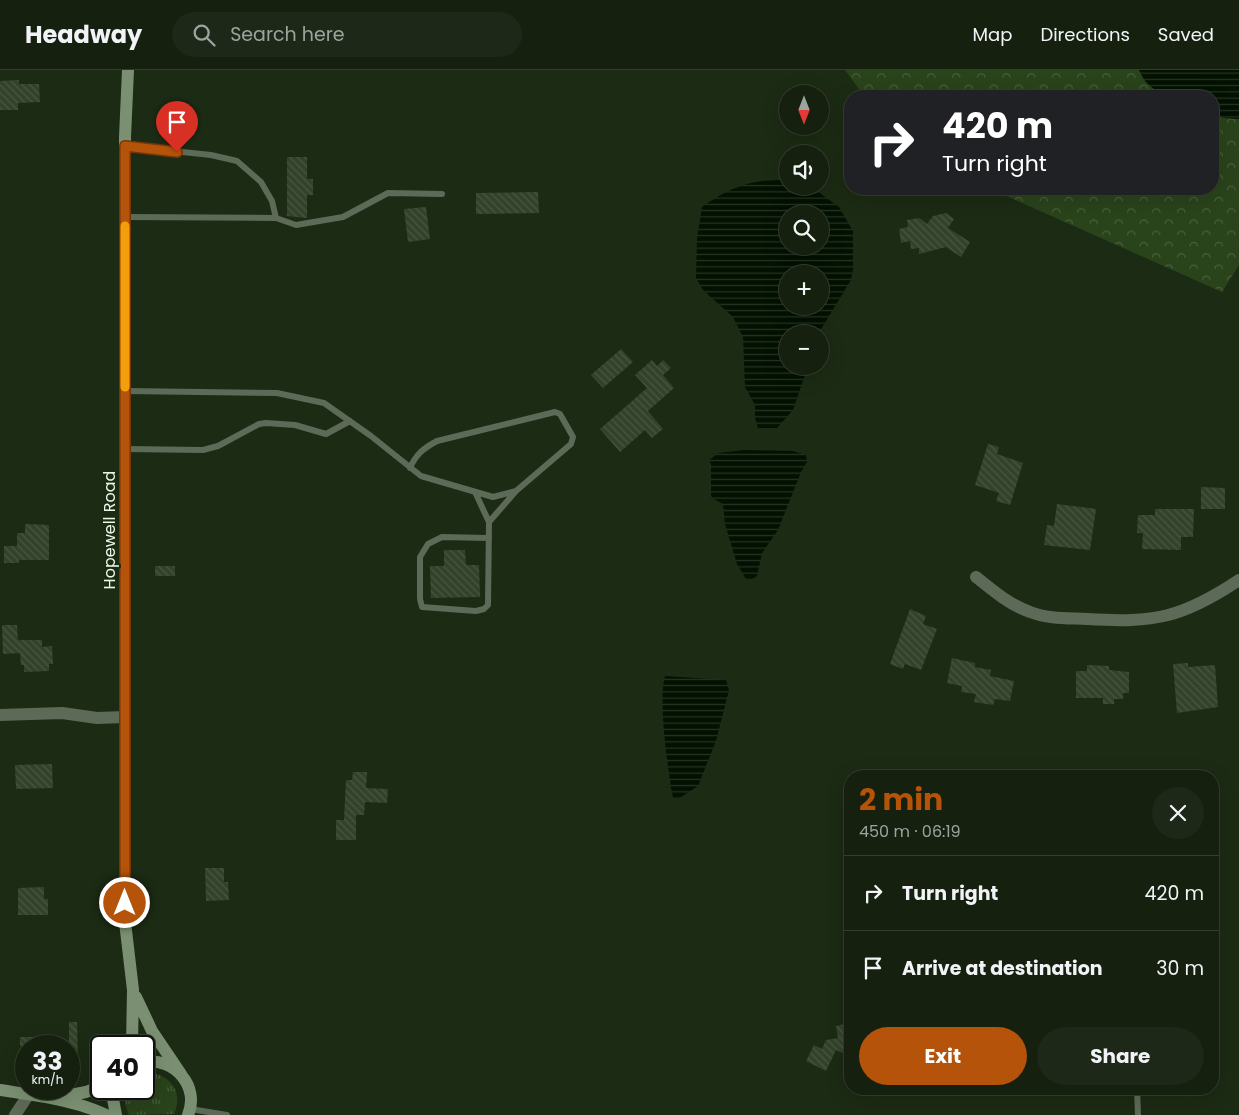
<!DOCTYPE html>
<html lang="en">
<head>
<meta charset="utf-8">
<style>
  :root { --surface:#15200f; --page:#1e2818; --text:#f1f3f6; --muted:#9da39e; --line:#343e2f; --accent:#b45309 }
  body { margin:0; font-family:Poppins,sans-serif; background:var(--page); color:var(--text); height:100vh; display:flex; flex-direction:column; font-size:19px; white-space:nowrap }
  * { box-sizing:border-box; margin:0 }
  p { font-size:16px; color:var(--muted) }
  .icon { flex:none; width:28px; height:28px; fill:none; stroke:currentColor; stroke-width:2; stroke-linecap:round; stroke-linejoin:round }
  .map { position:relative; flex:1; overflow:hidden }
  .details { position:absolute; left:844px; top:700px; width:375px; height:325px; display:flex; flex-direction:column; background:var(--surface); border-radius:20px; box-shadow:0 5px 20px #0002,0 0 0 1px var(--line) }
  .details>* { flex:none }
  .top-card { position:absolute; left:844px; top:20px; width:375px; height:105px; border-radius:20px; box-shadow:0 5px 20px #0002,0 0 0 1px var(--line); background:#202124; color:#fff; overflow:hidden }
  .needle { width:32px; rotate:180deg }
  .controls { position:absolute; left:779px; top:15px; display:grid; gap:10px }
  .controls a { display:grid; place-items:center; width:50px; height:50px; border-radius:50%; background:var(--surface); box-shadow:0 5px 20px #0002,0 0 0 1px var(--line); font-size:25px }
  .speed { position:absolute; left:15px; top:965px; display:flex; gap:10px; font-size:25px; font-weight:700; text-align:center }
  .speed>* { display:grid; place-content:center; width:65px; height:65px; border-radius:50%; background:var(--surface); box-shadow:0 5px 20px #0002,0 0 0 1px var(--line); line-height:1 }
  .speed small { font-size:12px; font-weight:400 }
  .speed .limit { border:2px solid #111; border-radius:8px; background:#fff; color:#111 }
  .pin { position:absolute; display:grid; place-items:center; width:42px; height:42px; color:#fff; margin:-51px -21px; border-radius:50% 50% 50% 0; rotate:-45deg; box-shadow:0 0 5px #0007 }
  .pin .icon { rotate:45deg }
  .me { position:absolute; width:55px; margin:-28px; rotate:0deg; stroke-linejoin:round; filter:drop-shadow(0 0 4px #0008) }
  .turn { display:flex; align-items:center; gap:18px; height:105px; padding:0 15px; font-size:22px }
  .turn .icon { width:65px; height:65px; stroke-width:2.5 }
  .turn b { display:block; font-size:35px; line-height:42px }
  .round { display:grid; place-items:center; flex:none; width:52px; height:52px; border-radius:26px; background:var(--page) }
  .head { display:flex; align-items:center; justify-content:space-between; height:85px; padding:0 15px }
  h1 { font-size:30px; font-weight:700; line-height:38px; color:var(--accent) }
  .button { display:flex; gap:10px; margin-top:auto; padding:10px 15px }
  .button a { flex:1; height:58px; border-radius:30px; background:var(--accent); color:#fff; font-size:20px; font-weight:700; line-height:58px; text-align:center }
  .button a+a { background:var(--page); color:var(--text) }
  ul { padding:0; list-style:none }
  li { display:flex; align-items:center; gap:15px; height:75px; padding:0 15px; border-top:1px solid var(--line) }
  li div { flex:1 }
  li b { display:block; font-size:19px }
  li em { font-style:normal }
  header { display:flex; align-items:center; gap:30px; box-sizing:border-box; height:70px; padding:0 25px; background:var(--surface); border-bottom:1px solid var(--line) }
  header strong { font-size:24px }
  nav { display:flex; gap:28px; margin-inline-start:auto; font-size:18px }
  .search { width:350px; height:45px; background:var(--page); display:flex; align-items:center; gap:12px; box-sizing:border-box; padding:0 18px; border-radius:28px; color:var(--muted); font-size:19px }
  .map>svg:first-child { display:block }
  .grass { fill:url(#grass-tufts) }
  .forest { fill:url(#forest-crowns) }
  .water { fill:url(#water-rules); fill-rule:evenodd }
  .building { fill:url(#building-back-hatch) }
  .lines { fill:none; stroke-linecap:round; stroke-linejoin:round }
  .lane { stroke:#5d6a57; stroke-width:6 }
  .street { stroke:#5d6a57; stroke-width:12 }
  .secondary { stroke:#7b9072; stroke-width:12 }
  .route-casing { stroke:#753606; stroke-width:12 }
  .route { stroke:#b45309; stroke-width:9 }
  .slow { stroke:#f59e0b; stroke-width:9 }
  .labels { text-anchor:middle; dominant-baseline:central; stroke-width:4; stroke-linejoin:round; paint-order:stroke }
  .street-label { font-size:16px; fill:#edf7e8; stroke:#1c2b14 }
</style>
</head>
<body>
<header>
<strong>Headway</strong>
<div class="search"><svg class="icon" aria-label="search" viewBox="0 0 24 24"><circle cx="10" cy="10" r="6"/><path d="M15 15l6 6"/></svg>Search here</div>
<nav><a>Map</a><a>Directions</a><a>Saved</a></nav>
</header>
<div class="map">
<svg width="1239" height="1045" viewBox="0 0 1239 1045">
  <defs>
    <pattern id="grass-tufts" width="24" height="20" patternUnits="userSpaceOnUse" patternTransform="scale(1.25)"><rect width="24" height="20" fill="#29431b"/><path d="M3 7l-1-3M5 7V3M7 7l1-3M15 17l-1-3M17 17v-4M19 17l1-3" fill="none" stroke="#485f3c"/></pattern>
    <pattern id="forest-crowns" width="20" height="18" patternUnits="userSpaceOnUse" patternTransform="scale(1.25)"><rect width="20" height="18" fill="#29431b"/><path d="M2 6a3 3 0 1 1 6 0M12 15a3 3 0 1 1 6 0" fill="none" stroke="#485f3c"/></pattern>
    <pattern id="water-rules" width="6" height="5" patternUnits="userSpaceOnUse" patternTransform="scale(1.25)"><rect width="6" height="5" fill="#021100"/><path d="M0 2.5h6" fill="none" stroke="#273425"/></pattern>
    <pattern id="building-back-hatch" width="6" height="6" patternUnits="userSpaceOnUse" patternTransform="scale(1.25)"><rect width="6" height="6" fill="#33432b"/><path d="M-1 5l2 2M0 0l6 6M5-1l2 2" fill="none" stroke="#475640"/></pattern>
  </defs>
  <rect width="100%" height="100%" fill="#1c2b14"/>
  <path class="grass" d="M 152,1003 C 173,1007 183,1024 174,1044 L 129,1045 L 125,1034 L 127,1019 L 144,1019 L 144,1004 Z"/>
  <path class="forest" d="M 845,0 L 1139,0 L 1145,12 L 1166,26 L 864,26 Z
    M 1213,44 L 1225,48 L 1239,49 L 1239,195 L 1222,222 L 991,119 L 1212,119 Z"/>
  <path class="water" d="M 1139,0 L 1239,0 L 1239,49 L 1225,48 L 1213,44 L 1212,26 C 1180,26 1155,33 1139,0 Z
    M 787,110 L 788,116 L 813,118 L 839,137 L 853,161 L 853,199 L 851,210 L 818,264 L 788,264 L 788,296 L 808,296 L 793,340 L 777,358 L 758,358 L 755,348 L 755,335 L 745,317 L 743,267 L 733,247 L 703,220 L 696,208 L 697,169 L 702,137 C 731,117 752,109 787,110 ZM 788,144 L 820,144 L 820,176 L 788,176 ZM 788,204 L 820,204 L 820,236 L 788,236 Z
    M 744,380 L 793,381 L 806,385 L 807,392 L 801,402 L 778,460 L 762,483 L 757,506 L 752,509 L 746,509 L 737,494 L 725,454 L 723,434 L 712,428 L 711,425 L 711,394 L 709,390 L 719,383 Z
    M 665,606 L 726,610 L 729,620 L 716,671 L 698,716 L 678,729 L 673,728 C 668,701 658,631 665,606 Z"/>
  <path class="building" d="M 19,10 L 19,14 L 39,14 L 40,32 L 18,33 L 18,40 L 0,40 L 0,11 Z
    M 287,87 L 307,87 L 307,109 L 313,109 L 313,125 L 307,125 L 307,148 L 287,146 Z
    M 538,122 L 539,143 L 476,144 L 476,123 Z
    M 426,137 L 430,169 L 408,172 L 404,139 Z
    M 946,143 L 954,149 L 948,158 L 970,172 L 961,187 L 946,177 L 919,184 L 919,178 L 911,179 L 910,171 L 901,173 L 899,159 L 908,157 L 907,150 L 919,148 L 927,154 L 933,146 Z
    M 621,279 L 633,292 L 603,318 L 591,305 Z
    M 652,290 L 657,296 L 663,290 L 671,298 L 663,305 L 674,318 L 648,341 L 663,359 L 652,368 L 645,360 L 620,382 L 600,359 L 647,318 L 635,305 Z
    M 988,374 L 999,377 L 997,384 L 1023,393 L 1010,435 L 996,431 L 999,423 L 975,415 Z
    M 1201,417 L 1225,418 L 1225,439 L 1201,439 Z
    M 1057,434 L 1096,439 L 1090,480 L 1044,475 L 1047,455 L 1054,456 Z
    M 1155,439 L 1194,439 L 1193,467 L 1181,467 L 1181,480 L 1142,479 L 1143,463 L 1137,463 L 1138,445 L 1155,445 Z
    M 25,454 L 49,455 L 49,490 L 19,490 L 19,493 L 4,493 L 4,476 L 17,476 L 17,463 L 25,463 Z
    M 444,480 L 465,480 L 466,495 L 479,495 L 480,527 L 431,528 L 430,496 L 444,496 Z
    M 155,496 L 175,496 L 175,506 L 155,506 Z
    M 910,539 L 926,546 L 923,554 L 937,559 L 921,600 L 905,594 L 903,599 L 890,594 Z
    M 2,555 L 17,555 L 18,570 L 42,570 L 42,577 L 52,576 L 53,594 L 49,594 L 49,601 L 24,602 L 24,595 L 21,595 L 20,583 L 3,584 Z
    M 952,588 L 975,593 L 975,597 L 991,600 L 990,606 L 1014,611 L 1010,631 L 995,629 L 993,635 L 974,632 L 976,624 L 961,622 L 962,616 L 947,613 Z
    M 1188,593 L 1188,597 L 1215,595 L 1218,637 L 1177,643 L 1173,594 Z
    M 1087,595 L 1109,596 L 1109,600 L 1129,602 L 1129,623 L 1123,623 L 1123,629 L 1114,629 L 1114,634 L 1103,634 L 1103,628 L 1076,628 L 1076,601 L 1087,601 Z
    M 52,694 L 53,718 L 16,719 L 15,695 Z
    M 353,702 L 367,702 L 366,718 L 388,719 L 387,733 L 365,732 L 364,745 L 356,745 L 356,770 L 336,770 L 336,750 L 344,750 L 346,710 L 352,710 Z
    M 205,798 L 224,798 L 224,812 L 228,812 L 229,830 L 206,831 Z
    M 44,817 L 44,829 L 48,829 L 48,845 L 18,845 L 18,818 Z
    M 69,952 L 77,952 L 78,991 L 69,991 Z
    M 850,953 L 850,986 L 836,980 L 826,1001 L 806,991 L 814,975 L 822,979 L 826,970 L 838,968 L 836,956 Z
    M 20,967 L 41,967 L 41,976 L 20,976 Z"/>
  <g class="lines">
    <path class="lane" d="M 125,76 L 211,85 L 237,91 L 261,112 L 272,131 L 276,148
      M 125,147 L 276,148 L 296,155 L 343,147 L 388,123 L 442,124
      M 125,321 L 277,323 L 324,333 L 371,366 L 421,406 L 493,427 L 516,421 L 571,374 L 573,367 L 560,344 L 555,342 L 437,371 C 424,378 416,384 410,398
      M 125,379 L 203,380 L 218,376 L 259,354 L 266,353 L 295,355 L 326,364 L 350,351
      M 475,422 L 489,452 L 488,535 L 484,539 L 476,541 L 422,537 L 420,529 L 420,487 L 428,474 L 442,467 L 489,468
      M 489,452 L 516,421
      M 1137,1019 L 1138,1045
      M 190,1039 L 227,1045"/>
    <path class="street" d="M 976,507 C 992,520 1010,535 1030,542 C 1048,549 1068,548 1087,549 C 1155,553 1182,548 1239,510
      M 0,645 L 62,643 L 97,648 L 125,647
      M 15,1045 L 29,1024"/>
    <path class="secondary" d="M 128,0 L 125,67 L 125,852 L 133,920 L 132,976
      M 136,927 L 152,961 L 181,1004
      M 144,992 C 174,987 200,1016 188,1045
      M 114,1019 L 113,1029 L 116,1045
      M 0,1020 C 36,1026 73,1029 106,1045
      M 60,1027 L 86,1022 L 101,1016"/>
  </g>
  <g class="lines">
    <defs>
      <path id="route" d="M 125,833 L 125,76 L 177,82"/>
    </defs>
    <use href="#route" class="route-casing"/>
    <use href="#route" class="route"/>
    <path class="slow" d="M 125,156 L 125,317"/>
  </g>
  <g class="labels">
    <g class="street-label">
      <text transform="translate(109 460) rotate(-90)">Hopewell Road</text>
    </g>
  </g>
</svg>
<div class="controls">
<a><svg class="needle" viewBox="-14 -14 28 28"><path d="M0-13l5 13h-10z" fill="#e53935"/><path d="M0 13l5-13h-10z" fill="#9da39e"/></svg></a>
<a><svg class="icon" aria-label="sound" viewBox="0 0 24 24"><path d="M4 9h4l5-4v14l-5-4H4zM17 9q2 3 0 6"/></svg></a>
<a><svg class="icon" aria-label="search" viewBox="0 0 24 24"><circle cx="10" cy="10" r="6"/><path d="M15 15l6 6"/></svg></a>
<a>+</a>
<a>−</a>
</div>
<div class="speed"><div>33<small>km/h</small></div><div class="limit">40</div></div>
<div class="pin" style="left:177px;top:82px;background:#d93025"><svg class="icon" aria-label="arrive" viewBox="0 0 24 24"><path d="M6 21V4h12l-3 4 3 4H6"/></svg></div>
<svg class="me" style="left:125px;top:833px" viewBox="-20 -20 40 40"><circle r="17" fill="#b45309" stroke="#fff" stroke-width="3"/><path d="M0-11L8 9 0 5-8 9z" fill="#fff"/></svg>
<div class="top-card">
<div class="turn"><svg class="icon" aria-label="right" viewBox="0 0 24 24"><path d="M7 20v-9h11M14 6l5 5-5 5"/></svg><div><b>420 m</b>Turn right</div></div>
</div>
<section class="details">
<div class="head"><div><h1>2 min</h1><p>450 m · 06:19</p></div><a class="round"><svg class="icon" aria-label="close" viewBox="0 0 24 24"><path d="M6 6l12 12M18 6L6 18"/></svg></a></div>
<ul>
<li><svg class="icon" aria-label="right" viewBox="0 0 24 24"><path d="M7 20v-9h11M14 6l5 5-5 5"/></svg><div><b>Turn right</b></div><em>420 m</em></li>
<li><svg class="icon" aria-label="arrive" viewBox="0 0 24 24"><path d="M6 21V4h12l-3 4 3 4H6"/></svg><div><b>Arrive at destination</b></div><em>30 m</em></li>
</ul>
<div class="button"><a>Exit</a><a>Share</a></div>
</section>
</div>
</body>
</html>
